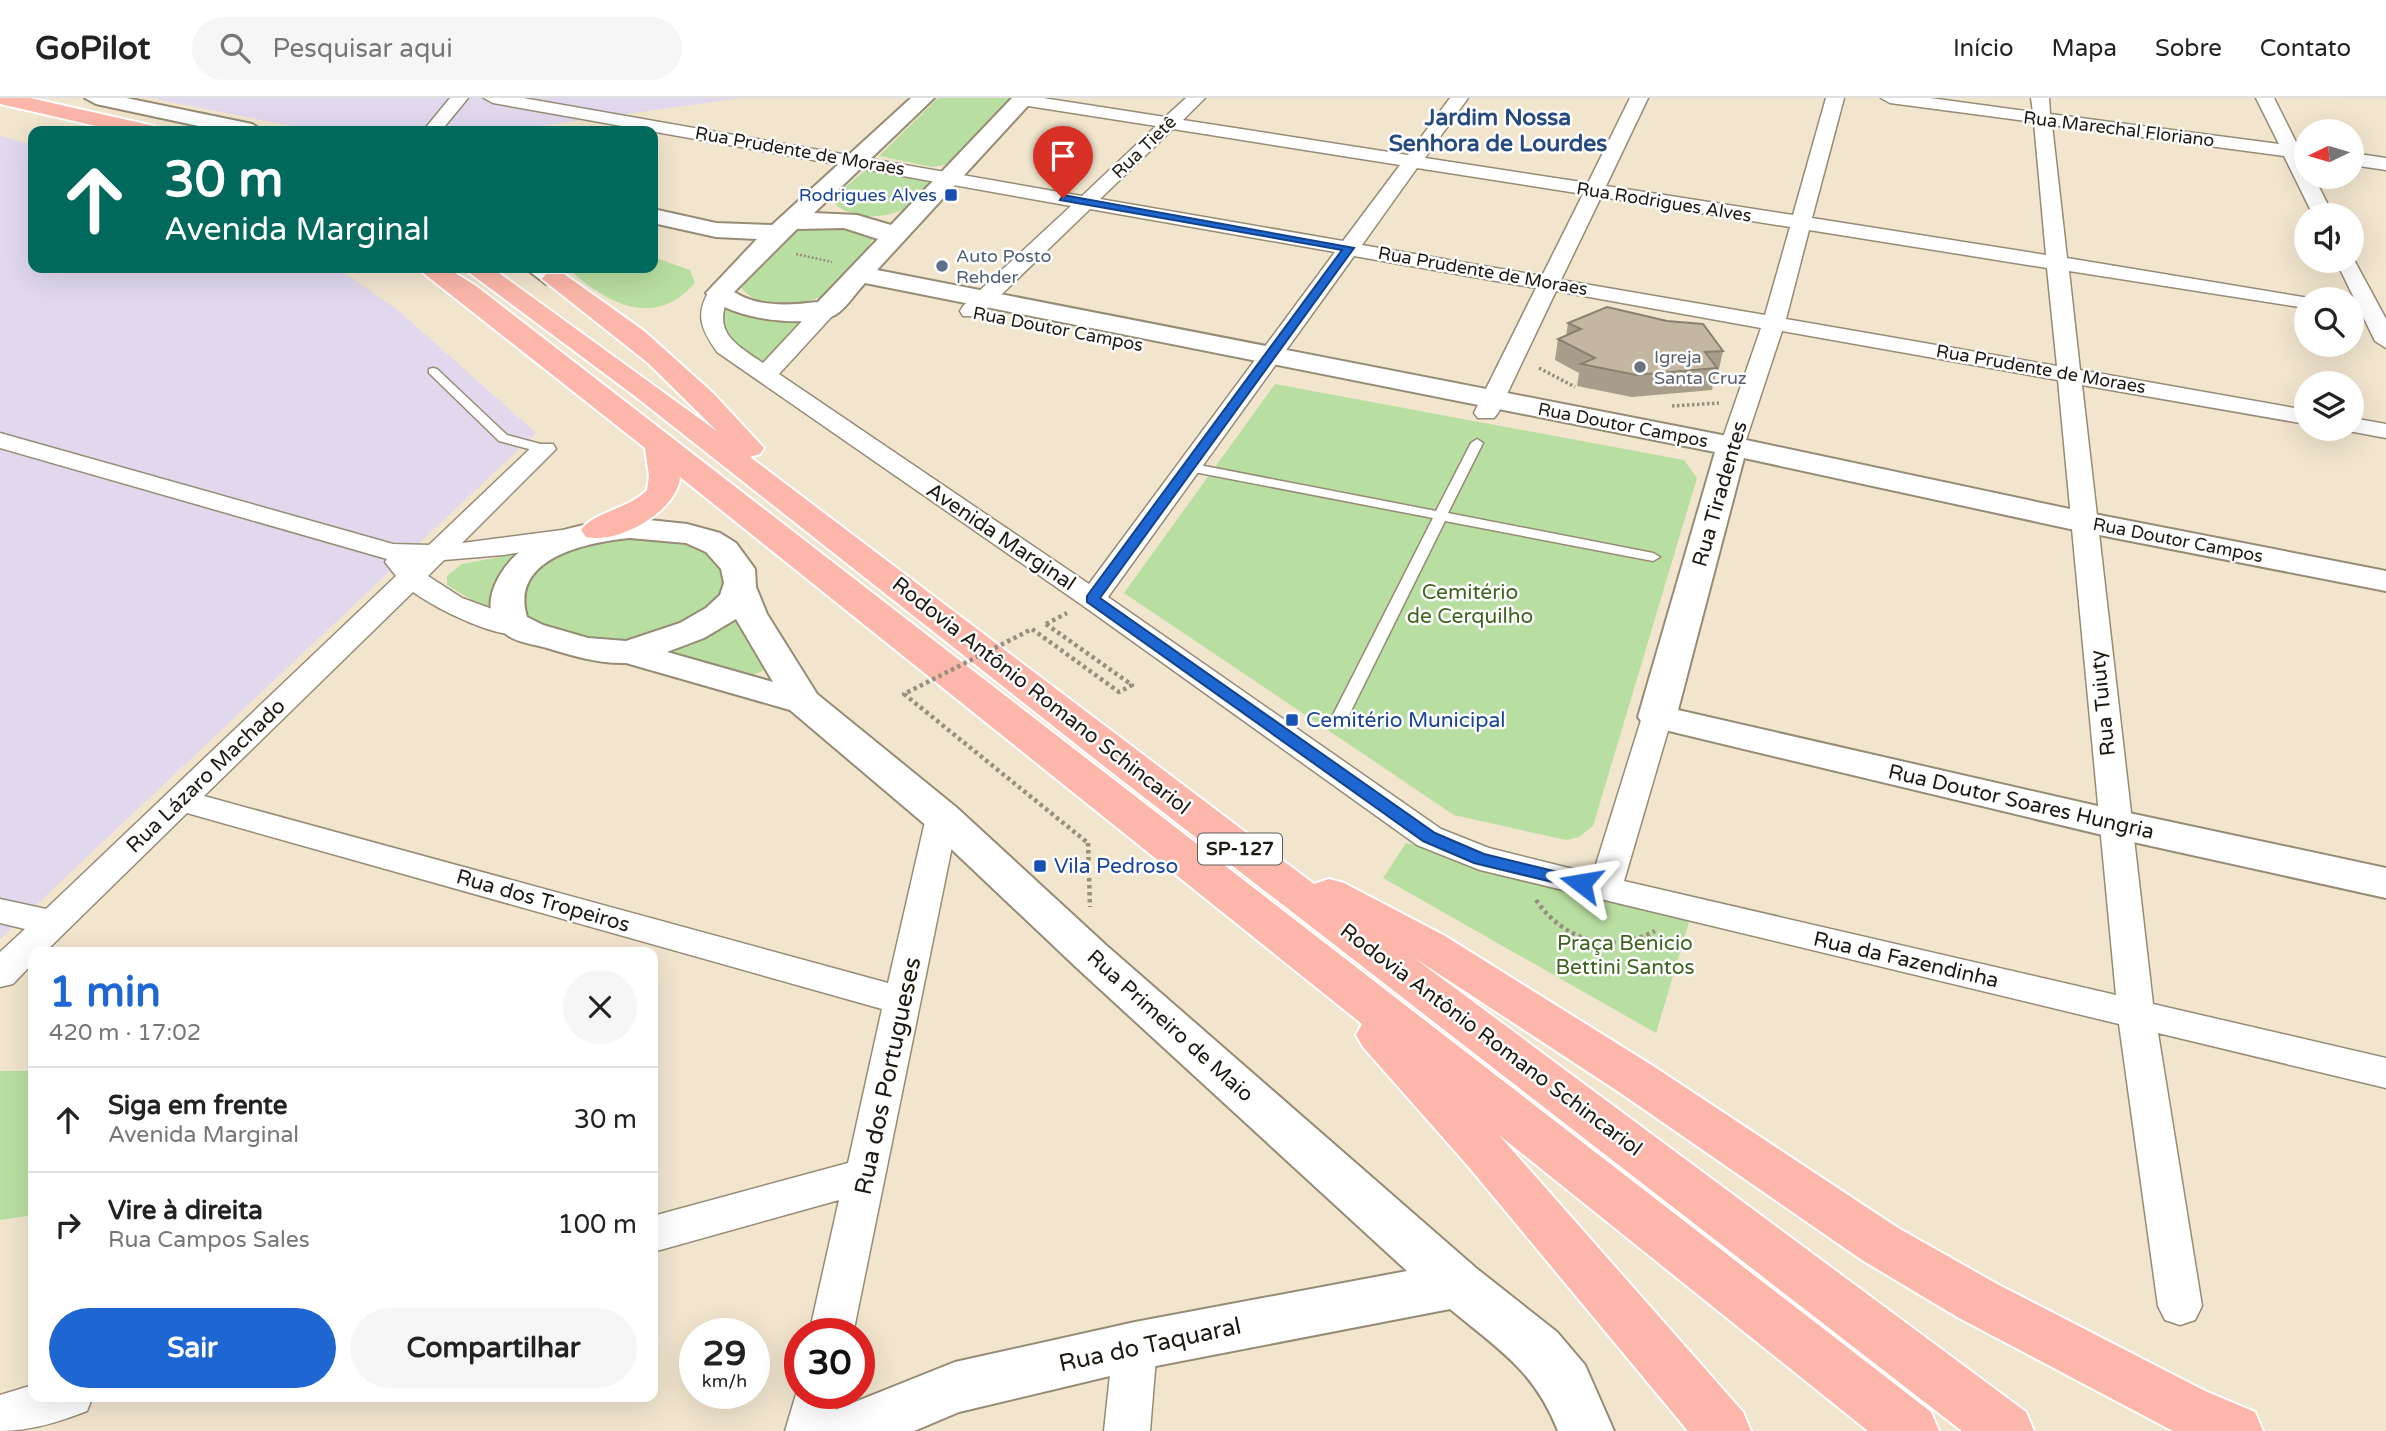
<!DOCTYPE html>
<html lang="pt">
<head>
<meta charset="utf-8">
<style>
  :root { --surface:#fff; --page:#f6f6f6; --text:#222; --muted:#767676; --line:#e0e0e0; --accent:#1e66d1 }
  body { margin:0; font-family:"Varela Round",sans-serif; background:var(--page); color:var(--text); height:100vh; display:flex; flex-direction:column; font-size:26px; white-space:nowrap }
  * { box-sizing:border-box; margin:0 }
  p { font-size:23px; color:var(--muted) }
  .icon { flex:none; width:38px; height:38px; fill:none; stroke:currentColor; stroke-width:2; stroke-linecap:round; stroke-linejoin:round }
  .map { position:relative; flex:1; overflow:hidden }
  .details { position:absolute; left:28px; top:849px; width:630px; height:455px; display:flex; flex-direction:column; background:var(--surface); border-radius:14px; box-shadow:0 7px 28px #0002 }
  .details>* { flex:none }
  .banner { position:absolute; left:28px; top:28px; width:630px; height:147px; border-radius:14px; box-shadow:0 7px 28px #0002; background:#00695c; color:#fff; overflow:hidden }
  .needle { width:46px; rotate:265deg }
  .tools { position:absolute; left:2294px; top:21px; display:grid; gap:14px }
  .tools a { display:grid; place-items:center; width:70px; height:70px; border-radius:50%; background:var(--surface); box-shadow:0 7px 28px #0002; font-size:35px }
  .speed { position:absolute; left:679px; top:1220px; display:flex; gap:14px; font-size:35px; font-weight:700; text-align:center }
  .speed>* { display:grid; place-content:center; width:91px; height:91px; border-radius:50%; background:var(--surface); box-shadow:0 7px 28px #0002; line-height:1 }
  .speed small { font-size:18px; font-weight:400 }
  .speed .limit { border:10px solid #d22; background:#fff; color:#111 }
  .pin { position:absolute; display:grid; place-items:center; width:60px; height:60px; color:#fff; margin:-72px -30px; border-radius:50% 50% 50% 0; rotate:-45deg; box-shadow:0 0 7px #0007 }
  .pin .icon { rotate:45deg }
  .me { position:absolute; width:77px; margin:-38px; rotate:284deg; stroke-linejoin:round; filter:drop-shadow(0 0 5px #0008) }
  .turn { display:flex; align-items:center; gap:24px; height:147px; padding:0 21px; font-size:32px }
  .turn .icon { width:91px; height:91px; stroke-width:2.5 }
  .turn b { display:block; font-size:49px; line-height:60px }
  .round { display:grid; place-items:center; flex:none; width:74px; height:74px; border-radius:37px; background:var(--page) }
  .summary { display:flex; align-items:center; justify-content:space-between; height:119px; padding:0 21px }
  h1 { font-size:42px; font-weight:800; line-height:52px; color:var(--accent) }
  .primary-button { display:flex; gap:14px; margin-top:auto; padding:14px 21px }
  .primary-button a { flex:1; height:80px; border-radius:42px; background:var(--accent); color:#fff; font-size:28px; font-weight:800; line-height:80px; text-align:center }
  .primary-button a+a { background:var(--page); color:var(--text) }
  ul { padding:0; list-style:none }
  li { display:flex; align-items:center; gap:21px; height:105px; padding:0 21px; border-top:2px solid var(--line) }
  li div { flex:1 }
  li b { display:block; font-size:26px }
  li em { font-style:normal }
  header { display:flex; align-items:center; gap:42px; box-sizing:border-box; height:98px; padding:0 35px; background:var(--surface); border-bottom:2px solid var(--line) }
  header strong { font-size:33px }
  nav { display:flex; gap:38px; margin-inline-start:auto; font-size:24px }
  .search { width:490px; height:63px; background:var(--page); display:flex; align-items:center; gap:18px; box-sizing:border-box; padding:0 24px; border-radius:38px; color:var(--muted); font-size:26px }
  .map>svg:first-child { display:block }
  .industrial { fill:#e1d8ed }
  .green { fill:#b9dea1 }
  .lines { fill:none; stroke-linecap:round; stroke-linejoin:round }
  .lane-casing { stroke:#968b75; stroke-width:3 }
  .street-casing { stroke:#968b75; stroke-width:3 }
  .secondary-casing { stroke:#968b75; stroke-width:4 }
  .highway-casing { stroke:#fff; stroke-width:4 }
  .path-far2 { stroke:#978e7d; stroke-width:2.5; stroke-dasharray:2 2; stroke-linecap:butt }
  .path-far1 { stroke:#978e7d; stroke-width:3.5; stroke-dasharray:2.5 2.5; stroke-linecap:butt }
  .path { stroke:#978e7d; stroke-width:4.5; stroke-dasharray:3.5 3.5; stroke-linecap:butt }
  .lane { fill:#fff; fill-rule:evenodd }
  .street { fill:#fff; fill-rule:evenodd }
  .secondary { fill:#fff; fill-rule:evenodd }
  .highway { fill:#fcb7aa; fill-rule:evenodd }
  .path-bridge { stroke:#978e7d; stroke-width:4.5; stroke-dasharray:3.5 3.5; stroke-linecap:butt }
  .wall { fill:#a89d8a }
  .building { fill:#c3b7a1; stroke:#888071; stroke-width:2 }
  .route { fill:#1e66d1; stroke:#144288; stroke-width:2 }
  .transit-dot { fill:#1a4fb4; stroke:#fff; stroke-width:2.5 }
  .service-dot { fill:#5c6f8a; stroke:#fff; stroke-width:2.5 }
  .worship-dot { fill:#6b7280; stroke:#fff; stroke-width:2.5 }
  .labels { text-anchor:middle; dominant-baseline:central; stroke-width:5; stroke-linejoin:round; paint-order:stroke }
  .far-street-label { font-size:18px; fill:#1d1810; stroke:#fff }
  .far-transit-label { font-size:18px; fill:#164399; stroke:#fff; text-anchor:end }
  .far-service-label { font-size:18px; fill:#4e5e75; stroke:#fff; text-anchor:start }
  .far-worship-label { font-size:18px; fill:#5b616d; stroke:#fff; text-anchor:start }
  .shield { fill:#fff; stroke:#615d58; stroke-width:2 }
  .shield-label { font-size:19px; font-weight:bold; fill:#1d1810 }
  .street-label { font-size:21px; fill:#1d1810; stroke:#fff }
  .park-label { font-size:21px; fill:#3e631e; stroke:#fff }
  .transit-label { font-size:21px; fill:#164399; stroke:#fff; text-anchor:start }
  .far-district-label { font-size:23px; font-weight:bold; fill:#26497f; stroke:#fff }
  .near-street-label { font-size:24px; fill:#1d1810; stroke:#fff }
</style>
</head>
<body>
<header>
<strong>GoPilot</strong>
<div class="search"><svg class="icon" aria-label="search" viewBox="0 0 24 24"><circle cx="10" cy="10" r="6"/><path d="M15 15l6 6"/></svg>Pesquisar aqui</div>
<nav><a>Início</a><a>Mapa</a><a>Sobre</a><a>Contato</a></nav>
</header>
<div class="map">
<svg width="2386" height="1333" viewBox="0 0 2386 1333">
  <rect width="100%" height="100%" fill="#f1e5ce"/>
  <path class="industrial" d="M 151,0 L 740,0 L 505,33 L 317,33 Z
    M 0,38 L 33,47 L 33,170 L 338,170 L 399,213 L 536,335 L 0,841 Z"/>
  <path class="green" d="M 938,0 L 1013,0 L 950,66 L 932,69 L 879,58 Z
    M 867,71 L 936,83 C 928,91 921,101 911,107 C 892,121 855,123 836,107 L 837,96 Z
    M 825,125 L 874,136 C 870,152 841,188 827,196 C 802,209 758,214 740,188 L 743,180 L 792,132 Z
    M 653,159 L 690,172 L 695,185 C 656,230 611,207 574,176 L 574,170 L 653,170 Z
    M 728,208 L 810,217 L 765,264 C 745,263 725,239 722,221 Z
    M 1275,286 L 1684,362 L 1697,380 L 1593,728 L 1579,739 L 1566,742 L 1454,717 L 1124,495 Z
    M 603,441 C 627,441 691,443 711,455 C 723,463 726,474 729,487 L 698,524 L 631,547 L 590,544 L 540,529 L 525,518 L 519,501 L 527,478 L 545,460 Z
    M 531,453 L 497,512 L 480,507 L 447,487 L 447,478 L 462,466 Z
    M 736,518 L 765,567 L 763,573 L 752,577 L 665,553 Z
    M 1406,745 L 1690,821 L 1656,935 L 1383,780 Z
    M 0,973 L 33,973 L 33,1117 L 0,1122 Z"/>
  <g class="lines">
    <defs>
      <path id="lane" d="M 433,270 L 437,271 L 507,337 L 548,348 L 548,354 L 544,355 L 499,343 L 429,275 L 429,271 Z
        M 1477,341 L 1483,345 L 1448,415 L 1653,455 L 1660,459 L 1653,463 L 1445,423 L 1348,619 L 1340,624 L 1335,622 L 1332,619 L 1433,420 L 1189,373 L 1183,369 L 1189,365 L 1436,413 L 1471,345 Z"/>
      <path id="street" d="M 450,0 L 468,0 L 441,33 L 423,33 Z
        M 484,0 L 523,0 L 1082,98 L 1156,28 L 1022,7 L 1016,6 L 1015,0 L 1043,0 L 1165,19 L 1186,0 L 1205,0 L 1183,22 L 1408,57 L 1450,0 L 1468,0 L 1425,60 L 1588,85 L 1630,0 L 1648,0 L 1606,88 L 1793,117 L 1826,0 L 1844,0 L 1812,120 L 2046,157 L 2034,24 L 1890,5 L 1881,0 L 1930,0 L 2033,14 L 2031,0 L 2049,0 L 2050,16 L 2279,46 L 2256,0 L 2274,0 L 2298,48 L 2306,50 L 2306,79 L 2314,79 L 2333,117 L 2313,117 L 2284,58 L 2052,27 L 2067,160 L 2315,201 L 2306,201 L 2306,210 L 2069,173 L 2080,272 L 2306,312 L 2306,326 L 2082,287 L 2153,906 L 2386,960 L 2386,990 L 2158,935 L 2202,1208 L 2195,1222 L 2180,1227 L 2165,1222 L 2158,1208 L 2119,926 L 1480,772 L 1417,747 L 1082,507 L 717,254 C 701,231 694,216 711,190 L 727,190 L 730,195 C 711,234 734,245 763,265 L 818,206 L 834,206 L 837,211 L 834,216 L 779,276 L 1089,486 L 1335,154 L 1090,111 L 979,218 L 963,218 L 960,213 L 963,208 L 1071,108 L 493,5 ZM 1173,31 L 1400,67 L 1343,143 L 1100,101 ZM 1417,70 L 1583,96 L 1542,178 L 1362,147 ZM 1601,99 L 1790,129 L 1765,217 L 1561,182 ZM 1809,132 L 2047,170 L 2057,268 L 1786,221 ZM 1354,158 L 1536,190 L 1474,315 L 1478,320 L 1494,320 L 1498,315 L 1556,193 L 1761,230 L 1720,348 L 1723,353 L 1741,353 L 1744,348 L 1782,233 L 2058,282 L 2116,897 L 1624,783 L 1672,619 L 1668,612 L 1657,609 L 1646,612 L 1642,619 L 1593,776 L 1489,750 L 1441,731 L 1108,499 Z
        M 2352,55 L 2386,60 L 2386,72 L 2352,67 Z
        M 2352,158 L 2386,221 L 2386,250 L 2375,243 L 2336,163 L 2352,163 Z
        M 2352,320 L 2386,326 L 2386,340 L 2343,332 L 2352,331 Z
        M 0,335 L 393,446 L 429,447 L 535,346 L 553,346 L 556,351 L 462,445 L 570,431 L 579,433 L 583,439 L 579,445 L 503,457 L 444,462 L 428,478 L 462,500 L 528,524 L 532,530 L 528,536 C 499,543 437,511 413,494 L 204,698 L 888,885 L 926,719 L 930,711 L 942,708 L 954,711 L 958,719 L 853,1236 L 809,1236 L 839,1102 L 653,1154 L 653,1118 L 848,1065 L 882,911 L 187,715 L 45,854 L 33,854 L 33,865 L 13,886 L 0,889 L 0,854 L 25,831 L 0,825 L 0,801 L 46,811 L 396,478 L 385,464 L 387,461 L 0,350 Z
        M 1135,1228 L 1151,1234 L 1157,1248 L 1150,1333 L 1104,1333 L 1113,1248 L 1119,1234 Z
        M 800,1283 L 800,1295 L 839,1295 L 831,1333 L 785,1333 Z
        M 33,1287 L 33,1298 L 93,1298 L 87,1313 C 59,1324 30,1333 0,1333 L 0,1297 Z"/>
      <path id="secondary" d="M 85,0 L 126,0 L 252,26 L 263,33 L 222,33 L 96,6 Z
        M 911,0 L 934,0 L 814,115 L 857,117 L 891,127 L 1012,0 L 1035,0 L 877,172 L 1732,339 L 2084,414 L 2386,473 L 2386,493 L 2084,434 L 1744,360 L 1678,612 L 2115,712 L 2386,770 L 2386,800 L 2115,740 L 1644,627 L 1638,619 L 1715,354 L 865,185 C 856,194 846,211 835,217 C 808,231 724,221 706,195 L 757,141 L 716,139 L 653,125 L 653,111 L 716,125 L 772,127 ZM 844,130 L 878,141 L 818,204 C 790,207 759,210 734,194 L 797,131 Z
        M 525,170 L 555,170 L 568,181 L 564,186 L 546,186 Z
        M 630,420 L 687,426 L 720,435 L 736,445 L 755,471 L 756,489 L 767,516 L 817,596 L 956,709 L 1107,848 L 1476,1170 L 1557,1234 L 1585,1267 L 1614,1333 L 1558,1333 C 1534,1272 1498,1251 1450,1211 L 1135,1272 L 959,1314 L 914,1333 L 822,1333 L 830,1314 L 955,1264 L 1135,1224 L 1407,1173 L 1077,870 L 928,729 L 790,612 L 626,565 C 599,566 573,558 547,550 C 534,546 518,545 507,537 C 470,511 503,461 532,445 C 561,429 597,424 630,420 ZM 630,440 L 686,445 L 706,454 L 721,471 L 724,485 L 720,497 L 706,510 L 680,525 L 626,543 L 588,540 L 543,527 L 527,519 C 509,459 589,444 630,440 ZM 736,521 L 773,584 L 667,554 L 704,540 Z"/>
      <path id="highway" d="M 0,0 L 30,0 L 154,28 L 157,33 L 118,33 L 0,6 Z
        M 417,170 L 447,170 L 476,188 L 1931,1314 L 1939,1333 L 1868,1333 L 1499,1037 L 1743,1314 L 1751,1333 L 1688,1333 L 1468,1068 L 1363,949 L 1356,937 L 1362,926 L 680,379 C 678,413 617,447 586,439 L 581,432 C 593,414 629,411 647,392 L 649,378 L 645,350 Z
        M 463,170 L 492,170 L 718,334 L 648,265 L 542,181 L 546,176 L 564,176 L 644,233 L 713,295 L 764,350 L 760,356 L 750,359 L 1314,786 L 1329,781 L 1344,785 L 1445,838 L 1653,968 L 1898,1130 L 1997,1186 L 2205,1293 L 2255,1314 L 2263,1333 L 2173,1333 L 1959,1220 L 1862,1162 L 1619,994 L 1413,859 L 2026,1314 L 2034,1333 L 1962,1333 L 1105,669 L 636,299 Z"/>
    </defs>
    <use href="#lane" class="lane-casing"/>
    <use href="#street" class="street-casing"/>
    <use href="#secondary" class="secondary-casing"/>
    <use href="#highway" class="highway-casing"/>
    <path class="path-far2" d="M 796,156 L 832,164"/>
    <path class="path-far1" d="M 1539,270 L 1575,289
      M 1672,308 L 1719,305"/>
    <path class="path" d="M 1046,526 L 1067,515
      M 1088,745 L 1090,809
      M 1536,802 C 1564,843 1610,856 1655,833"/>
    <use href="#lane" class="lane"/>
    <use href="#street" class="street"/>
    <use href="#secondary" class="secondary"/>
    <use href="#highway" class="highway"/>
    <path class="path-bridge" d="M 1046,526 L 1132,587 L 1119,594 L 1032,531 L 904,596 L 1088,745"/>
  </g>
  <path class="wall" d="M 1568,225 L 1723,253 L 1718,275 L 1716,275 L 1712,292 L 1632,299 L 1577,288 L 1579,275 L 1555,262 L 1558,241 L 1566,238 Z"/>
  <path class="building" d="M 1607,209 L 1667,223 L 1703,226 L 1723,253 L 1705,254 L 1717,270 L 1636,277 L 1581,266 L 1595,260 L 1558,241 L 1581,231 L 1568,225 Z"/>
  <path class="route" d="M 1063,97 L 1354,150 L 1100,500 L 1435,735 L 1484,756 L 1587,781 L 1589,785 L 1587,790 L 1581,791 L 1474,765 L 1423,743 L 1087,504 L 1087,498 L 1342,152 L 1060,102 Z"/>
  <g class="transit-dot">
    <rect x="944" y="90" width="14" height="14" rx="3.5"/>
    <rect x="1285" y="615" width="14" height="14" rx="3.5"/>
    <rect x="1033" y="761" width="14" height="14" rx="3.5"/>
  </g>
  <circle class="service-dot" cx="942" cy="168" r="7"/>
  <circle class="worship-dot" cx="1640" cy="269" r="7"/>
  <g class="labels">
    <g class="far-street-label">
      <text transform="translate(2119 31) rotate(7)">Rua Marechal Floriano</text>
      <text transform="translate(1144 49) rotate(-44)">Rua Tietê</text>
      <text transform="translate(800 53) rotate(10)">Rua Prudente de Moraes</text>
      <text transform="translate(1664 104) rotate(9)">Rua Rodrigues Alves</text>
      <text transform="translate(1483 173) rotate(10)">Rua Prudente de Moraes</text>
      <text transform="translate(1058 231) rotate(11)">Rua Doutor Campos</text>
      <text transform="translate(2041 271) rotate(10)">Rua Prudente de Moraes</text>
      <text transform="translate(1623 327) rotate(11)">Rua Doutor Campos</text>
      <text transform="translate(2178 442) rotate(11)">Rua Doutor Campos</text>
    </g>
    <g class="far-transit-label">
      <text x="937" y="97">Rodrigues Alves</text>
    </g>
    <g class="far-service-label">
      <text x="956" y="158">Auto Posto<tspan x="956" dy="21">Rehder</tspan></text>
    </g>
    <g class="far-worship-label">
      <text x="1654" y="259">Igreja<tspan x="1654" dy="21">Santa Cruz</tspan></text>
    </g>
    <rect class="shield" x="1198" y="735.5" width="84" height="31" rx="5"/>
    <g class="shield-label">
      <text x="1240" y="751">SP-127</text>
    </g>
    <g class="street-label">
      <text transform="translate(1720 396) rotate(-74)">Rua Tiradentes</text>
      <text transform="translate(1001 439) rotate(34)">Avenida Marginal</text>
      <text transform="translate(1041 598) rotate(38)">Rodovia Antônio Romano Schincariol</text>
      <text transform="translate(2103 605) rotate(-96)">Rua Tuiuty</text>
      <text transform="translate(206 678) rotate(-44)">Rua Lázaro Machado</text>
      <text transform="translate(2021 704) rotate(13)">Rua Doutor Soares Hungria</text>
      <text transform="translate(543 803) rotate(16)">Rua dos Tropeiros</text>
      <text transform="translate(1906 862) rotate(13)">Rua da Fazendinha</text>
      <text transform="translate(1170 928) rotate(42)">Rua Primeiro de Maio</text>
      <text transform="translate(1491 942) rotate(37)">Rodovia Antônio Romano Schincariol</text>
    </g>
    <g class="park-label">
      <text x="1470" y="494">Cemitério<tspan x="1470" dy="24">de Cerquilho</tspan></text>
      <text x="1625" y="845">Praça Benicio<tspan x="1625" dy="24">Bettini Santos</tspan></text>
    </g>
    <g class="transit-label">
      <text x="1306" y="622">Cemitério Municipal</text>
      <text x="1054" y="768">Vila Pedroso</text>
    </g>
    <g class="far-district-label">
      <text x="1498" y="20">Jardim Nossa<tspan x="1498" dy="26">Senhora de Lourdes</tspan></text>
    </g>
    <g class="near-street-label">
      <text transform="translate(888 978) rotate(-78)">Rua dos Portugueses</text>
      <text transform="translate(1150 1247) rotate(-12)">Rua do Taquaral</text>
    </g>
  </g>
</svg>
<div class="tools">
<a><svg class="needle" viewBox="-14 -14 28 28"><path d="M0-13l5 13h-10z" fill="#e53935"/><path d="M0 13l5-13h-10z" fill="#767676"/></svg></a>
<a><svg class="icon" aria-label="sound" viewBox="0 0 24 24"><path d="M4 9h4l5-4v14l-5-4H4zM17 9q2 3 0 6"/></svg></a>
<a><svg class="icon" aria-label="search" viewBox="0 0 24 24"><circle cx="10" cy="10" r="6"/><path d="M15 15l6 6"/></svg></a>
<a><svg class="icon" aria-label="layers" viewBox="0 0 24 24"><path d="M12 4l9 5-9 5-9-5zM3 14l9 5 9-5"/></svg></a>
</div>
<div class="speed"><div>29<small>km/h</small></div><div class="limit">30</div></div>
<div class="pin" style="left:1063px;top:100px;background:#d93025"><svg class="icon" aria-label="arrive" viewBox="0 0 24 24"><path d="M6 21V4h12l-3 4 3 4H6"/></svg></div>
<svg class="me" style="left:1581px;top:785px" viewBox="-20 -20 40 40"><path d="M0-17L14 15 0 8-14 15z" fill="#1e66d1" stroke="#fff" stroke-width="4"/></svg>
<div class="banner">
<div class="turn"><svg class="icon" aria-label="ahead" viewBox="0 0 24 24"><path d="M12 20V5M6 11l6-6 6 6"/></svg><div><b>30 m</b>Avenida Marginal</div></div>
</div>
<section class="details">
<div class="summary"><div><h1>1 min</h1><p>420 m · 17:02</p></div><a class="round"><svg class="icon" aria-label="close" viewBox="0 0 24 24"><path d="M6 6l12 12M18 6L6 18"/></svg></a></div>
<ul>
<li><svg class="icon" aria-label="ahead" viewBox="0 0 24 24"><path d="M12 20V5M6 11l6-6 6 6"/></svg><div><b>Siga em frente</b><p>Avenida Marginal</p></div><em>30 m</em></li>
<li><svg class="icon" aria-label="right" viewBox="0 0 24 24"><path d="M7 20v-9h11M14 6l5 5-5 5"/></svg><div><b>Vire à direita</b><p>Rua Campos Sales</p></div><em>100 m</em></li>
</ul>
<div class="primary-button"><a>Sair</a><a>Compartilhar</a></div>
</section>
</div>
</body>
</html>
